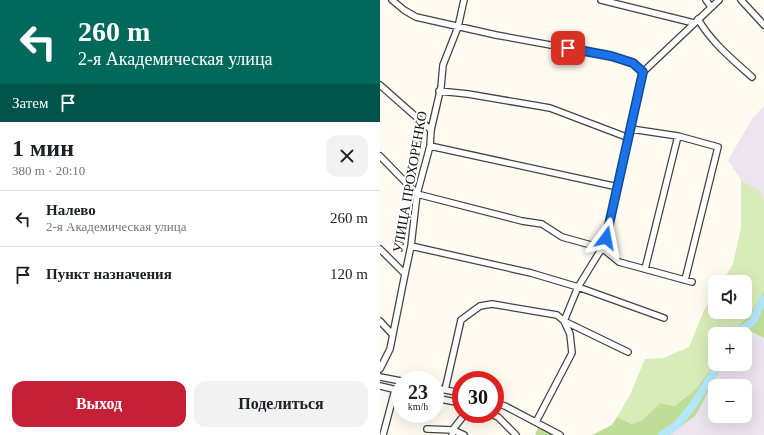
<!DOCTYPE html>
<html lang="ru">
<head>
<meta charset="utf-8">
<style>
  :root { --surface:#fff; --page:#f2f2f2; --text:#202124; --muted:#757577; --line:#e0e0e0; --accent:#c62039 }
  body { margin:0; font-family:"Times New Roman",serif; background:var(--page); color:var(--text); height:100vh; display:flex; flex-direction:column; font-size:15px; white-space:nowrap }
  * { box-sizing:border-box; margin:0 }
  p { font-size:13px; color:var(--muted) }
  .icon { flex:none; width:22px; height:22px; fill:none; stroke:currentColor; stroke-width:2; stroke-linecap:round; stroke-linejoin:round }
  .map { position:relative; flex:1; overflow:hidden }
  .sheet { display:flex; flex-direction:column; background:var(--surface); width:380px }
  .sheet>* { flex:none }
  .guide { background:#00695c; color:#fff; overflow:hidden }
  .tools { position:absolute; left:328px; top:275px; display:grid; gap:8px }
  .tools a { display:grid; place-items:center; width:44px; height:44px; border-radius:8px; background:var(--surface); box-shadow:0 4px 16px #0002; font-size:20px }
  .speed { position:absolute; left:12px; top:371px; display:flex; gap:8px; font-size:20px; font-weight:700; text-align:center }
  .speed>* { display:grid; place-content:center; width:52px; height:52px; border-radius:50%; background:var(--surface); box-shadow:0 4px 16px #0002; line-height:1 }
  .speed small { font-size:10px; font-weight:400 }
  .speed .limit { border:6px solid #d22; background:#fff; color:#111 }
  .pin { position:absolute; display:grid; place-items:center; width:34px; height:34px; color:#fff; margin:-17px; border-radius:8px; box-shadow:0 2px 6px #0006 }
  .me { position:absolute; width:44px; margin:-22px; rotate:13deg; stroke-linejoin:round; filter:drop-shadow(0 0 3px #0008) }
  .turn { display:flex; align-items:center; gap:14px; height:84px; padding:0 12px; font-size:18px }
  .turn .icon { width:52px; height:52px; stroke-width:2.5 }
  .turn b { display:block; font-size:28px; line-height:34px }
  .then { display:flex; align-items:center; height:38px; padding:0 12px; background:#0003; gap:8px; font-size:15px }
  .round { display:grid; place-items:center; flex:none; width:42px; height:42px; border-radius:12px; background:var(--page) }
  .head { display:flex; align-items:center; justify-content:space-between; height:68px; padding:0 12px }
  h1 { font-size:24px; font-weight:600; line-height:30px }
  .primary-button { display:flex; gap:8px; margin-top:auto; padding:8px 12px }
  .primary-button a { flex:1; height:46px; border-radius:12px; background:var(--accent); color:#fff; font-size:16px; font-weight:600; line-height:46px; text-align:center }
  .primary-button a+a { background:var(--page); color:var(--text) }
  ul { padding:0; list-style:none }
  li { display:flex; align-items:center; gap:12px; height:56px; padding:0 12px; border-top:1px solid var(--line) }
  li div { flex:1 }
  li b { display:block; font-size:15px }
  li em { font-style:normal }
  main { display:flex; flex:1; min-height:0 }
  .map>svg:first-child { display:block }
  .industrial { fill:#ece4ee; fill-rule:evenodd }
  .green { fill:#d8ecb9 }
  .forest { fill:#bedd97 }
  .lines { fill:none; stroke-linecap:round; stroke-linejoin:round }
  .river { stroke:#b4e6f9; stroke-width:8 }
  .minor-casing { stroke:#424242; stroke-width:8 }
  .minor { stroke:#fff; stroke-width:5.5 }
  .route-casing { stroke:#114b97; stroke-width:10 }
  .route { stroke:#1a73e8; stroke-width:7 }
  .labels { text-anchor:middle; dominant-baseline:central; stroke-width:4; stroke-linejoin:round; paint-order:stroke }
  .street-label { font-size:14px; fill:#0f0f0f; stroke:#fff }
</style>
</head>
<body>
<main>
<section class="sheet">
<div class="guide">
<div class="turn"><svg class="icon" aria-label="left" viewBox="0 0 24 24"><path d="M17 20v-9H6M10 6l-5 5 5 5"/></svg><div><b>260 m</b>2-я Академическая улица</div></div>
<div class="then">Затем<svg class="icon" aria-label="arrive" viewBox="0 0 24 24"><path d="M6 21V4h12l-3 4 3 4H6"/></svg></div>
</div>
<div class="head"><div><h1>1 мин</h1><p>380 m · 20:10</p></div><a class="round"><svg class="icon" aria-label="close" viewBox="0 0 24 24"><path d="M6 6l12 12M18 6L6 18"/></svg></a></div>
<ul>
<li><svg class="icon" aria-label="left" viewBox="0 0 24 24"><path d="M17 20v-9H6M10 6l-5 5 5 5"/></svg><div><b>Налево</b><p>2-я Академическая улица</p></div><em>260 m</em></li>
<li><svg class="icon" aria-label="arrive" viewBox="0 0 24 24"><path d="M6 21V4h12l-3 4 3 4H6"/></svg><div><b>Пункт назначения</b></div><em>120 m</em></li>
</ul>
<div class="primary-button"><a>Выход</a><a>Поделиться</a></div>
</section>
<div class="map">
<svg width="384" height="435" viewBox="0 0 384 435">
  <rect width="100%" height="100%" fill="#fffbf1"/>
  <path class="industrial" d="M 384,106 L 384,201 L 379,191 L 361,180 L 348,160 L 372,119 Z
    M 366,329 L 384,338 L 384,435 L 290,435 L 316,415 L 343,364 L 365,364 L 365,334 L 360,334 ZM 335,386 L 365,386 L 365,416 L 335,416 Z"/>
  <path class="green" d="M 361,180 L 380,191 L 384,201 L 384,291 L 367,317 L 350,334 L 335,334 L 335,362 L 317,388 L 295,406 L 280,403 L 261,421 L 250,424 L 237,417 L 250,395 L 265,359 L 283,358 L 309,347 L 325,308 L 335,293 L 335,312 L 365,312 L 365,282 L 342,282 L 353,264 L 361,228 Z"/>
  <path class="forest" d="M 384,291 L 384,338 L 366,329 L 360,334 L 350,334 L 367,317 Z
    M 335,362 L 335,364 L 343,364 L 316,415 L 290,435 L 212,435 L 232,425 L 237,417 L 251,424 L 261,421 L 280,403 L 295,406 L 317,388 Z
    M 158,427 L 174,435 L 155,435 Z"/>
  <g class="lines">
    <path class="river" d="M 357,334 C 362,326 368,327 372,322 C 378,315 378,305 384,299
      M 282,435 L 298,424 L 314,404 L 339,364"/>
    <defs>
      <path id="minor" d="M 12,0 L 24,10 L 36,17 L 116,35 L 231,56 L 253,63 L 263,72
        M 221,0 L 314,23
        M 326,0 L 331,7
        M 361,0 L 384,25
        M 318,19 C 331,42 353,60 372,77
        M 0,85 L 51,130
        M 59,91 L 88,94 L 170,108 L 249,138
        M 251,129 L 298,136 L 338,147 L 305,280
        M 50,146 L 238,187
        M 0,156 L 37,194 L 142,221 L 162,224 L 182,237 L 222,248 L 239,262 L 312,282
        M 31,246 L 151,273 L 198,287 L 284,318
        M 0,249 L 25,274
        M 265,269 L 298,136
        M 0,321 L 12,334
        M 0,369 L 10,349 L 25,274 L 31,246 L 37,194 L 50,146 L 51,130 L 61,87 L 63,65 L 78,27 L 84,0
        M 0,377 L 21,381
        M 0,386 L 21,391
        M 55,388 L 81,393
        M 65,390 L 81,320 L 100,306 L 112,304 L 177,315 L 184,321 L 248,352
        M 55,398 L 81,403
        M 115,403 L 125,406 L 180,435
        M 111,414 L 118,417 L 136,435
        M 156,422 L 192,353 L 190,334 L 184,321 L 198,287 L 222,248 L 226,238 L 263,72 L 339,0
        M 47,429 L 73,430 L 84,435
        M 3,435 L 15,390
        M 72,435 L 74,428 L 85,414"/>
    </defs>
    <use href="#minor" class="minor-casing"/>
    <use href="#minor" class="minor"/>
  </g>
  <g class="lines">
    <defs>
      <path id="route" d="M 188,48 L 231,56 L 253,63 L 263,72 L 226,238"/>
    </defs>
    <use href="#route" class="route-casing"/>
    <use href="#route" class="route"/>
  </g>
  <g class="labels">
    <g class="street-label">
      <text transform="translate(30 182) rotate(-80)">УЛИЦА ПРОХОРЕНКО</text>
    </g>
  </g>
</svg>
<div class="tools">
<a><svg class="icon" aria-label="sound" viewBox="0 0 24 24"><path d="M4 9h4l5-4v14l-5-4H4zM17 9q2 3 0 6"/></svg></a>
<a>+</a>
<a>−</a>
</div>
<div class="speed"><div>23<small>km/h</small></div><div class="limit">30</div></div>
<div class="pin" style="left:188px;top:48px;background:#d93025"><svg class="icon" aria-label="arrive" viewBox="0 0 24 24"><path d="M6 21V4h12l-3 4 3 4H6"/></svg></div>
<svg class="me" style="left:226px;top:238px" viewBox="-20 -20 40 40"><path d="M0-17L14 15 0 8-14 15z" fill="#1a73e8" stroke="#fff" stroke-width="4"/></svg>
</div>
</main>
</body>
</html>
